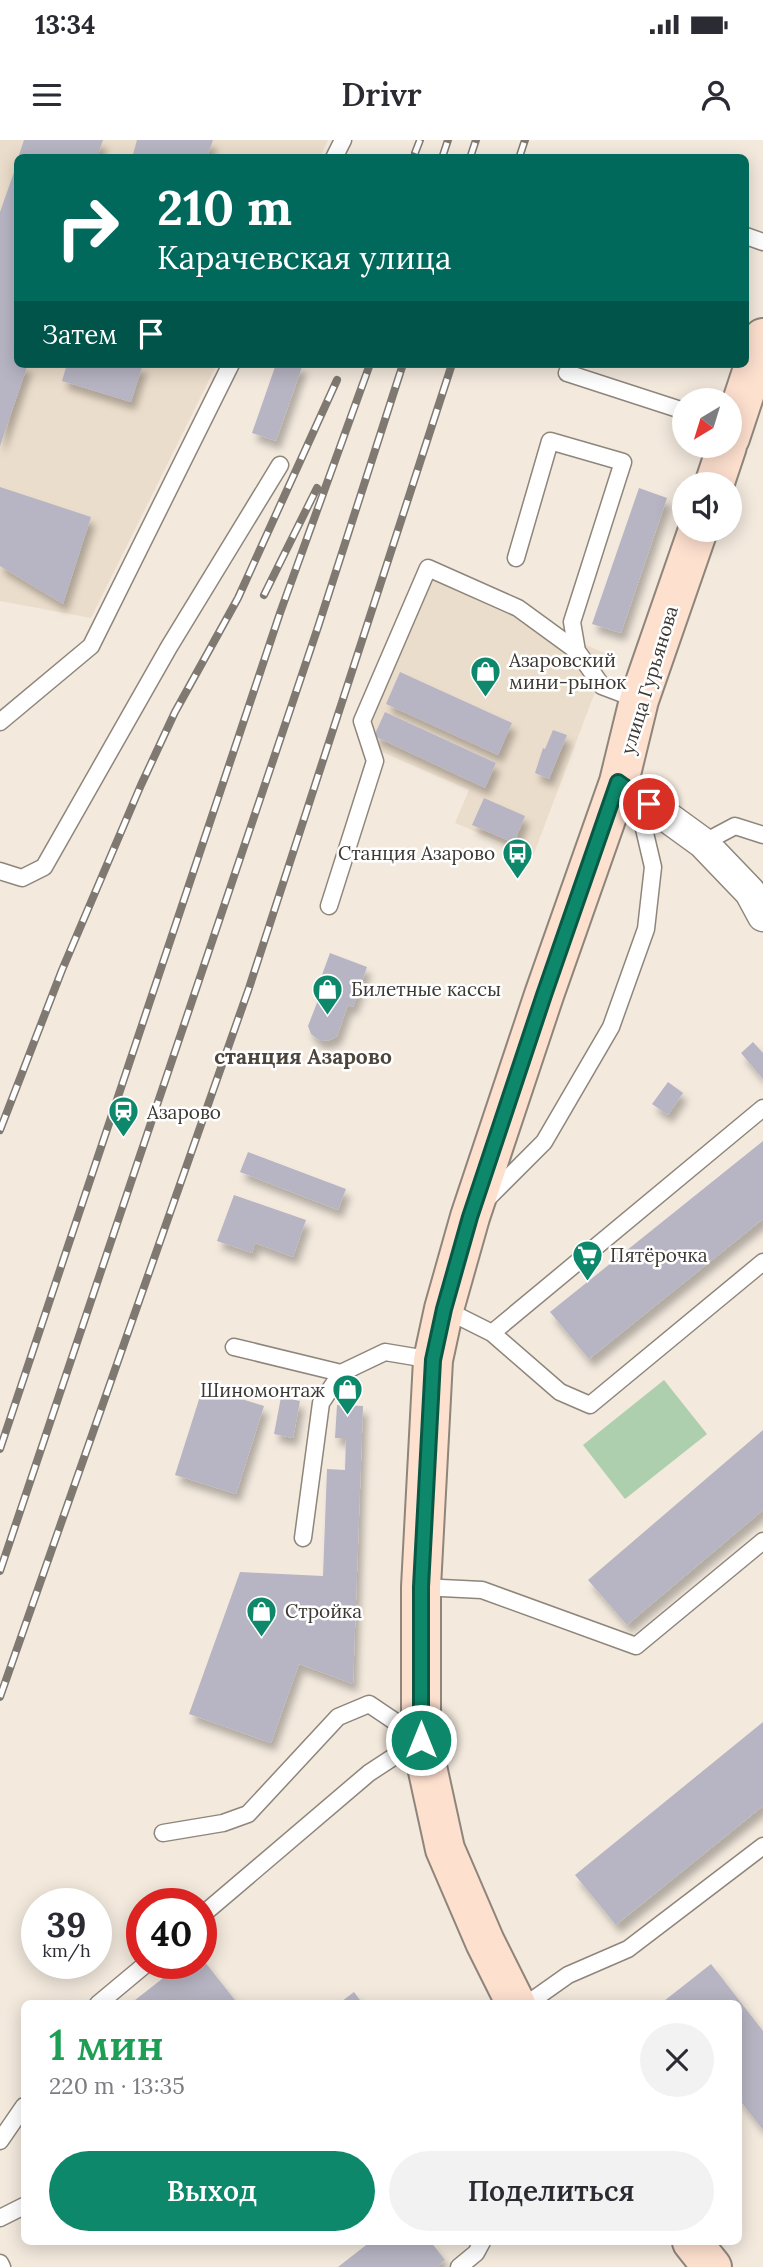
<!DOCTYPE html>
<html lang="ru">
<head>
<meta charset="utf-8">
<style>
  :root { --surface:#fff; --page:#f2f2f3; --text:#2b2b33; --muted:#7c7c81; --accent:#0d886a }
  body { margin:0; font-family:Lora,serif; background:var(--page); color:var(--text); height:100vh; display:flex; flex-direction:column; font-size:26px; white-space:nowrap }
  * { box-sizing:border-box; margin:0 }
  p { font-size:23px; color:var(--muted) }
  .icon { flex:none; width:38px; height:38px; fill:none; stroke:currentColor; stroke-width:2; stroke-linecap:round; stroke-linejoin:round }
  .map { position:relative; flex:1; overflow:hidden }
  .details { position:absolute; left:21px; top:1860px; width:721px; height:245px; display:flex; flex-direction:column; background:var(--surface); border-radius:10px; box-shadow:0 4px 18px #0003 }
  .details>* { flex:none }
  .hud { position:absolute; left:14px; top:14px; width:735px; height:214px; border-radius:10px; box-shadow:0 4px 18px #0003; background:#00695c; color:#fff; overflow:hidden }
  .needle { width:46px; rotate:218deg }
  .buttons { position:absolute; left:672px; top:248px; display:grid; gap:14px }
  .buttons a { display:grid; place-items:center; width:70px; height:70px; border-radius:50%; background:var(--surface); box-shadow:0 4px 18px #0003; font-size:35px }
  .speed { position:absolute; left:21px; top:1748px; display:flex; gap:14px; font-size:35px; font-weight:700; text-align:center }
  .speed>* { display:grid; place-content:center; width:91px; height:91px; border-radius:50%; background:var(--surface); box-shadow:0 4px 18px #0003; line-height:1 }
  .speed small { font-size:18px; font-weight:400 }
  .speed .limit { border:10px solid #d22; background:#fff; color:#111 }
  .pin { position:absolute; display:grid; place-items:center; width:60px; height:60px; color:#fff; margin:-30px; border:4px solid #fff; border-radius:50%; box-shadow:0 2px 7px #0007 }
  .me { position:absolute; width:77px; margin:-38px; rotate:0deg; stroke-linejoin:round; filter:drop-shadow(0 0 5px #0008) }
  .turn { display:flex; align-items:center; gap:24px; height:147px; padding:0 28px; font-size:32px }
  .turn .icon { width:91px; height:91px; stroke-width:2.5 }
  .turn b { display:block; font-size:49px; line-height:60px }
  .then { display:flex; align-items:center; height:66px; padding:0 28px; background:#0003; gap:14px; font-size:26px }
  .round { display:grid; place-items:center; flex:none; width:74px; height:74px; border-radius:37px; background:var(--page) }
  .summary { display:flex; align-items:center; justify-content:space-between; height:119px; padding:0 28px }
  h1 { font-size:42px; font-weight:600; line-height:52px; color:#1e9e55 }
  .action { display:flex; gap:14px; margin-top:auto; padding:14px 28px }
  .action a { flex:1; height:80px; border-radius:42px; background:var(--accent); color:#fff; font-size:28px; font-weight:600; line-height:80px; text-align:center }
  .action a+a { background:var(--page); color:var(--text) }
  .status { display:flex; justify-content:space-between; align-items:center; height:49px; padding:0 35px; background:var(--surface); direction:ltr }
  .status svg { height:19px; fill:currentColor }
  header { display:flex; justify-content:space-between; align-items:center; height:91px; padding:0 28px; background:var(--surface); font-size:32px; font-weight:600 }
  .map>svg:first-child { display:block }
  .built { fill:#ebddcb }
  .green { fill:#adcfae }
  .building { fill:#b7b5c3; filter:url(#shadow) }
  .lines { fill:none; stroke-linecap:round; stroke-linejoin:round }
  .lane-casing { stroke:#8e857b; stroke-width:19 }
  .street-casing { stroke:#8e857b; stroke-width:33 }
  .secondary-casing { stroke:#8e857b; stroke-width:42 }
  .lane { stroke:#fff; stroke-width:16 }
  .street { stroke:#fff; stroke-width:30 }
  .secondary { stroke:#fee0cf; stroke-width:38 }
  .rail-casing { stroke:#7f7972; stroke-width:8 }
  .rail { stroke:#fff; stroke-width:5; stroke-dasharray:16; stroke-linecap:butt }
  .route-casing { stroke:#085845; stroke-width:18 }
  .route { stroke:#0d886a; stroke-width:12 }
  .labels { text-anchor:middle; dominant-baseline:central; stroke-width:5; stroke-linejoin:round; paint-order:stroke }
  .poi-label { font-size:19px; fill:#3c3833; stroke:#fff; text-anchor:start }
  .street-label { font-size:19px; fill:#3c3833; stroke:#fff }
  .neighbourhood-label { font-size:21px; font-weight:bold; fill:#4d453b; stroke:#fff }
</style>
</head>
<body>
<div class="status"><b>13:34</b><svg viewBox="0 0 49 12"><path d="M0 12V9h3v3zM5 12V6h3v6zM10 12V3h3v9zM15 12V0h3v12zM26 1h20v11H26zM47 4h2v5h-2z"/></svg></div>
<header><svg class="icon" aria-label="menu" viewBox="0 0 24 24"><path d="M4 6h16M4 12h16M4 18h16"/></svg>Drivr<svg class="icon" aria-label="person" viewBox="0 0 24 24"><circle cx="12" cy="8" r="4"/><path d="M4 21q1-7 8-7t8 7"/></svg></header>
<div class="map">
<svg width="763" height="2127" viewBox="0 0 763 2127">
  <defs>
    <filter id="shadow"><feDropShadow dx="4.5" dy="8" stdDeviation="3.5" flood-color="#0004"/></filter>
  </defs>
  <rect width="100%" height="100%" fill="#f3e9dd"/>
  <path class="built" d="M 0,0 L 328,0 L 320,17 L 18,18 L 18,224 L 217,224 L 91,478 L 0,461 Z
    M 431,437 L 609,515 L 533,716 L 455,683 L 469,650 L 359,602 Z"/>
  <path class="green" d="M 664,1240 L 707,1294 L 625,1359 L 583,1305 Z"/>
  <path class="building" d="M 24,0 L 103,0 L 97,18 L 18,18 Z
    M 137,0 L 213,0 L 207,18 L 132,18 Z
    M 18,21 L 18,224 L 28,224 L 0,306 L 0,72 Z
    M 67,224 L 143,224 L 131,262 L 62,241 Z
    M 276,224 L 303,224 L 276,301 L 252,293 Z
    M 0,347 L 91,377 L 63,464 L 0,426 Z
    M 639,348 L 667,358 L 621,493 L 592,484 Z
    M 400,532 L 512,583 L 498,615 L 386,564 Z
    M 385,572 L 496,623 L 485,648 L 374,596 Z
    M 553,590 L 567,595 L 549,639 L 535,633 L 543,608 L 545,609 Z
    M 484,658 L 525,676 L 514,703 L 472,685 Z
    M 330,813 L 367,827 L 353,867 L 348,865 L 337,896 L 330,900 L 320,901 L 311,894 L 308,886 L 320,855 L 315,854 Z
    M 753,902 L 763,913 L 763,939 L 741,913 Z
    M 668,942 L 683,953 L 668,975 L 652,964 Z
    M 763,1001 L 763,1079 L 589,1219 L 550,1172 Z
    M 248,1012 L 346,1049 L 338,1070 L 240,1032 Z
    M 234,1055 L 306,1080 L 293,1117 L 255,1103 L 252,1113 L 217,1101 Z
    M 203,1247 L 264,1266 L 236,1354 L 175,1335 Z
    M 281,1257 L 300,1261 L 293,1298 L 274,1294 Z
    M 337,1265 L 363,1266 L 353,1544 L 299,1524 L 271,1603 L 189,1574 L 240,1432 L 323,1436 L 327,1329 L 345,1330 L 346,1298 L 335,1298 Z
    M 763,1290 L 763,1370 L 627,1485 L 588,1440 Z
    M 763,1582 L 763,1666 L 616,1785 L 575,1735 Z
    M 201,1817 L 238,1864 L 130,1864 L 181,1824 L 201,1824 Z
    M 711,1824 L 763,1891 L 763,1990 L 738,1958 L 738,1864 L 666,1864 L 664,1861 Z
    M 354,1852 L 363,1864 L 338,1864 Z
    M 370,2102 L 431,2102 L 445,2120 L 437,2127 L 338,2127 Z"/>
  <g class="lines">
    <defs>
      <path id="lane" d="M 334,18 L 343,0
        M 746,96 L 763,102
        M 571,224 L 567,233 L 684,271
        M 516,418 L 550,301 L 623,322 L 572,482 L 577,511
        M 0,582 L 91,506 L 231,224
        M 703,703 L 735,686 L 763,695
        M 0,731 L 22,738 L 44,727 L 169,507 L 280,325
        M 329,766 L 375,621 L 362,581 L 428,428 L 518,468 L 577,511 L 602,546 L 639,560
        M 486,1060 L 544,1002 L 611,887 L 646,789 L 653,727 L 641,676 L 630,659
        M 444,1169 L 492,1193 L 560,1252 L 590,1265 L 763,1122
        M 492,1193 L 763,968
        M 234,1207 L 341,1233
        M 303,1398 L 321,1263 L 341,1233 L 385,1212 L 433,1220
        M 421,1447 L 482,1450 L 636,1506 L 763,1401
        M 163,1693 L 223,1683 L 248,1674 L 338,1577 L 369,1564 L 421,1599 L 369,1633 L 201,1776
        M 98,1864 L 146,1824
        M 527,1864 L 568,1835 L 628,1809 L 763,1706
        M 0,2001 L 24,1966
        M 0,2078 L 24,2066
        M 0,2123 L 2,2127
        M 459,2127 L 476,2113 L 482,2102"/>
      <path id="street" d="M 619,642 L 703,703 L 750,752 L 763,776"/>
      <path id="secondary" d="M 730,298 L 763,198
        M 714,345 L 727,306
        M 516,1864 L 485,1802 L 445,1709 L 421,1599 L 421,1447 L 433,1220 L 444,1169 L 470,1077 L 544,855 L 619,642 L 639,560 L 698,390
        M 692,2102 L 712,2127"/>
    </defs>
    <use href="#lane" class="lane-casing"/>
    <use href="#street" class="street-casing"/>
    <use href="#secondary" class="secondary-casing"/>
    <use href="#lane" class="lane"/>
    <use href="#street" class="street"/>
    <use href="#secondary" class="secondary"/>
    <defs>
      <path id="rail" d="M 415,13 L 420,0
        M 442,18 L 448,0
        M 470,18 L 476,0
        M 519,18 L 525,0
        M 264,455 L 317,348
        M 0,990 L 62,830 L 141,645 L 175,572 L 238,458 L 337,240
        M 0,1309 L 280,473 L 370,224
        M 0,1431 L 318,487 L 403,224
        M 0,1557 L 249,848 L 452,224"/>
    </defs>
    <use href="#rail" class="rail-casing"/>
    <use href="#rail" class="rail"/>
  </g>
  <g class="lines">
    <defs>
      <path id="route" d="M 421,1600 L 421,1447 L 433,1220 L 444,1169 L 470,1077 L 544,855 L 618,642 L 649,664"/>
    </defs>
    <use href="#route" class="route-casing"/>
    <use href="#route" class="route"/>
  </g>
  <defs>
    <symbol id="shop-pin" viewBox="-11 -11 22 30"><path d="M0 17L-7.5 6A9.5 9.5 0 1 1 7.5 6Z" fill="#0d886a" stroke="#fff"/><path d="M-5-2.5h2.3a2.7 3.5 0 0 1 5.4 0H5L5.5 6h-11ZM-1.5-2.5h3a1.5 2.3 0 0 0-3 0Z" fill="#fff"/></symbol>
    <symbol id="bus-pin" viewBox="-11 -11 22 30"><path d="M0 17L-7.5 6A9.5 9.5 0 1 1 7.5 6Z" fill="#0d886a" stroke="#fff"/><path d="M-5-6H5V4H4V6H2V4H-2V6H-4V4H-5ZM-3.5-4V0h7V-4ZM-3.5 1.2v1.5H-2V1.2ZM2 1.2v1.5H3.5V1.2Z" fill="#fff"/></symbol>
    <symbol id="station-pin" viewBox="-11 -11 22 30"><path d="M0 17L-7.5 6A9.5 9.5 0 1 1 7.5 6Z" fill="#0d886a" stroke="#fff"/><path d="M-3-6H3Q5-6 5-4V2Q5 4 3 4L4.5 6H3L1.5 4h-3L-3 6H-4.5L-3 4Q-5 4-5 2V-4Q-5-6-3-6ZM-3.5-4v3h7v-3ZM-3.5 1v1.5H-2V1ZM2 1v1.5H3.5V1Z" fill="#fff"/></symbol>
    <symbol id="supermarket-pin" viewBox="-11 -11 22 30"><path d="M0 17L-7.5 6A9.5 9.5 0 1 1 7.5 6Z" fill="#0d886a" stroke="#fff"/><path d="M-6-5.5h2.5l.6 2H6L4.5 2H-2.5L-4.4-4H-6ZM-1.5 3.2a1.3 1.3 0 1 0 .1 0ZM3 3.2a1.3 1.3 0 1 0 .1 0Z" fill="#fff"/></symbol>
  </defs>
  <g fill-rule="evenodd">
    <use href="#shop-pin" x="468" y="514" width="35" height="47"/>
    <use href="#bus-pin" x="500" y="696" width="35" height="47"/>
    <use href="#shop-pin" x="310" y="832" width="35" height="47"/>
    <use href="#station-pin" x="106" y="954" width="35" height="47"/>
    <use href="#supermarket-pin" x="570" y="1098" width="35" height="47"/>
    <use href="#shop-pin" x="330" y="1232" width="35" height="47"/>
    <use href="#shop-pin" x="244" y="1454" width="35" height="47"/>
  </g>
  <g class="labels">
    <g class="poi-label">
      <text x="509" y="520">Азаровский<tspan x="509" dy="22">мини-рынок</tspan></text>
      <text x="495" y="713" text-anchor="end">Станция Азарово</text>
      <text x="351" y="849">Билетные кассы</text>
      <text x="147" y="972">Азарово</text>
      <text x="610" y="1115">Пятёрочка</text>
      <text x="325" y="1250" text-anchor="end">Шиномонтаж</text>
      <text x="285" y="1471">Стройка</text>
    </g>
    <g class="street-label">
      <text transform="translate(649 540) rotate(-73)">улица Гурьянова</text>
    </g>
    <g class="neighbourhood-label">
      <text x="303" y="916">станция Азарово</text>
    </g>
  </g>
</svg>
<div class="buttons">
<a><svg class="needle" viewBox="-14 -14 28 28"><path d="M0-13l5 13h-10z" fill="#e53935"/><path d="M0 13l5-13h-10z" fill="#7c7c81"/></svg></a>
<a><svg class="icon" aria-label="sound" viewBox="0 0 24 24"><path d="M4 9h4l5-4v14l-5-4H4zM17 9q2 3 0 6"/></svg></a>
</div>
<div class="speed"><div>39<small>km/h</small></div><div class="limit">40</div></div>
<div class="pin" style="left:649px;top:664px;background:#d93025"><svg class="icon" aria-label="arrive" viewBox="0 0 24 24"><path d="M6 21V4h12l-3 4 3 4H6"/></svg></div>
<svg class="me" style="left:421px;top:1600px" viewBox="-20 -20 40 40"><circle r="17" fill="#0d886a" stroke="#fff" stroke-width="3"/><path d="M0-11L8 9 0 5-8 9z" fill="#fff"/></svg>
<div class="hud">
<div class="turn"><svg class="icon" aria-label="right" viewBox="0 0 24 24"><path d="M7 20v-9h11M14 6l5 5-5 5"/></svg><div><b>210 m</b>Карачевская улица</div></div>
<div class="then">Затем<svg class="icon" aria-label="arrive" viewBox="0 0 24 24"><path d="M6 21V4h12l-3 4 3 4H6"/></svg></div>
</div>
<section class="details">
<div class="summary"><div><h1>1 мин</h1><p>220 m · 13:35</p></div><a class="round"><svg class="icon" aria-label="close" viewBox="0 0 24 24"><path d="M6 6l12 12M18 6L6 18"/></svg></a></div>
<div class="action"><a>Выход</a><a>Поделиться</a></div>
</section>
</div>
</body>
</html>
